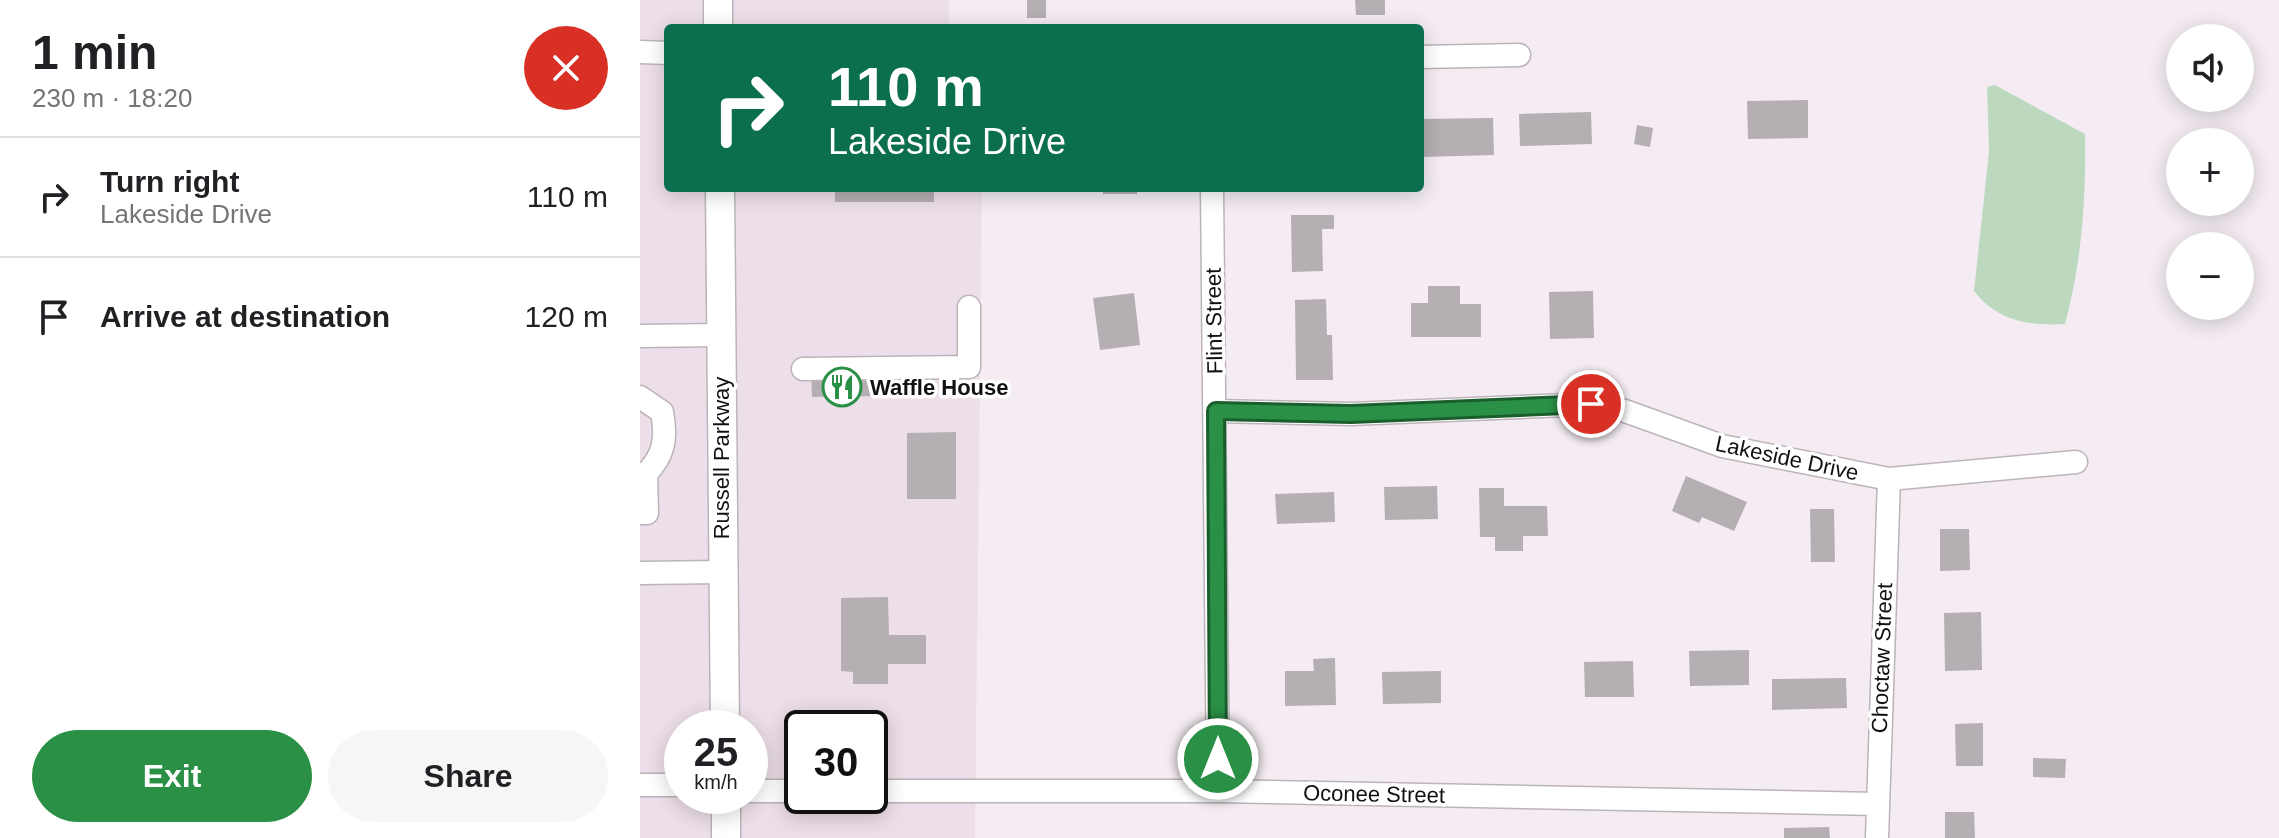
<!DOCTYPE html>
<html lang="en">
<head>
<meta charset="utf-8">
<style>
  :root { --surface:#fff; --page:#f6f6f6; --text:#202124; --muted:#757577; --line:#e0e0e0; --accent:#2a9046 }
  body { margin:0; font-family:Arial,sans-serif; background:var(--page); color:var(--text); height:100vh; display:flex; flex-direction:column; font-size:30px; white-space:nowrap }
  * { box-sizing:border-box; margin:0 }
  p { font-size:26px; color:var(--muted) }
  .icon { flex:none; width:44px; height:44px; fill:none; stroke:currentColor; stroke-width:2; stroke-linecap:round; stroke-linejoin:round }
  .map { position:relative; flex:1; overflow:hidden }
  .panel { display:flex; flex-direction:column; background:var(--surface); width:640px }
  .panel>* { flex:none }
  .banner { position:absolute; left:24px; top:24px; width:760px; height:168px; border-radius:8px; box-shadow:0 4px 20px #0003; background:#0b6e4f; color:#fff; overflow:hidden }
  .tools { position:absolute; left:1526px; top:24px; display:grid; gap:16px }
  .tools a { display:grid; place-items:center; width:88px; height:88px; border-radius:50%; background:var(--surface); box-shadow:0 4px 20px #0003; font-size:40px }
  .speed { position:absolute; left:24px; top:710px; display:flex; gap:16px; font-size:40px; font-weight:700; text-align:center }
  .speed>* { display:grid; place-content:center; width:104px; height:104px; border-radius:50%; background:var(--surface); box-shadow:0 4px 20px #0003; line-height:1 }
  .speed small { font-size:20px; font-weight:400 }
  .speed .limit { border:4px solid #111; border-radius:12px; background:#fff; color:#111 }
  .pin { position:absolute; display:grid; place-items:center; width:68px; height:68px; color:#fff; margin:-34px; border:4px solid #fff; border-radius:50%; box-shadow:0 2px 8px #0007 }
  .me { position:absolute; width:88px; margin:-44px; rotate:0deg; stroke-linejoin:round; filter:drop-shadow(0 0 6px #0008) }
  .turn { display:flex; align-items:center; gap:28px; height:168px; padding:0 32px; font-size:36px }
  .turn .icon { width:104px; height:104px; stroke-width:2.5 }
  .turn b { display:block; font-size:56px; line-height:68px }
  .round { display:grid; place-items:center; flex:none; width:84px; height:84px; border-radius:42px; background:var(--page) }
  .head { display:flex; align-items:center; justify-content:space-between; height:136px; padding:0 32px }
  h1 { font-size:48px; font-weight:600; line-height:60px }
  .cta { display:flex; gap:16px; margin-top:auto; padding:16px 32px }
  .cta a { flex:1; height:92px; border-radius:48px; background:var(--accent); color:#fff; font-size:32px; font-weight:600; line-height:92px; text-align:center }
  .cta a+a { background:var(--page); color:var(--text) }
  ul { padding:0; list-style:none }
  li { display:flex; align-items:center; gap:24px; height:120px; padding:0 32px; border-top:2px solid var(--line) }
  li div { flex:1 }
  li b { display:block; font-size:30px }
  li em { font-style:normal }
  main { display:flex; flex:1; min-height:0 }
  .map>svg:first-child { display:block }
  .built { fill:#eddfe9; fill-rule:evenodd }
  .water { fill:#bcd9bf }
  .building { fill:#b5aeb3 }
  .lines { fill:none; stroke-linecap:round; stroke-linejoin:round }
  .minor-casing { stroke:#bbb4b9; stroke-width:25 }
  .major-casing { stroke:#bbb4b9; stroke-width:31 }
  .minor { stroke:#fff; stroke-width:22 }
  .major { stroke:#fff; stroke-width:28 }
  .route-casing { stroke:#1b5e2e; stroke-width:20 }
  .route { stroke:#2a9046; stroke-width:14 }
  .labels { text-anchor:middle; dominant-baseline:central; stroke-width:7; stroke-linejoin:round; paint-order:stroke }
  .street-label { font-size:22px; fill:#131012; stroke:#fff }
  .poi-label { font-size:22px; font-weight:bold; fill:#131012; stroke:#fff; text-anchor:start }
</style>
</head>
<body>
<main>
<section class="panel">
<div class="head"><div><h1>1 min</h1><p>230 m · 18:20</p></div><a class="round" style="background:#d93025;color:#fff"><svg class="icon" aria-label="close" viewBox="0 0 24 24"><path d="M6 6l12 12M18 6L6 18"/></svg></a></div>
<ul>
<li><svg class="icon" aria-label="right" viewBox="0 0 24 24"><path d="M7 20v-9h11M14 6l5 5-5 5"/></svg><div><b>Turn right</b><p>Lakeside Drive</p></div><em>110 m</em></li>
<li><svg class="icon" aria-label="arrive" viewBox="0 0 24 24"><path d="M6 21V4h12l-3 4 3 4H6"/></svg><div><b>Arrive at destination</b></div><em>120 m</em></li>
</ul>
<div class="cta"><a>Exit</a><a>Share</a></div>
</section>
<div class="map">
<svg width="1639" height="838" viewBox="0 0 1639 838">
  <rect width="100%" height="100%" fill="#f4ecf2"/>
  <path class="built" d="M 0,0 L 309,0 L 309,28 L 28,28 L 28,188 L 342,188 L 335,838 L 0,838 ZM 42,728 L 110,728 L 110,796 L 42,796 ZM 162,728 L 230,728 L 230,796 L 162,796 Z"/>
  <path class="water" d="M 1355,85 L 1445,134 C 1446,198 1442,261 1425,324 C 1389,326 1357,321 1334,291 L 1349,152 L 1347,87 Z"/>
  <path class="building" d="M 387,0 L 406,0 L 406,18 L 387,18 Z
    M 715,0 L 745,0 L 745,15 L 716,15 Z
    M 1168,100 L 1168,138 L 1108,139 L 1107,101 Z
    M 951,112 L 952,144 L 880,146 L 879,114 Z
    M 853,118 L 854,155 L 782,157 L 781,119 Z
    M 997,125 L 1013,128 L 1010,147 L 994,144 Z
    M 195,188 L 294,188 L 294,202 L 195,202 Z
    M 463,188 L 497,188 L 497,194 L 463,194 Z
    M 651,215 L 694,215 L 694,229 L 682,229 L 683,271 L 652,272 Z
    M 788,286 L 820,286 L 820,304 L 841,304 L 841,337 L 771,337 L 771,303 L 788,303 Z
    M 953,291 L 954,338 L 910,339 L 909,292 Z
    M 494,293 L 500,345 L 460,350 L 453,298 Z
    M 686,299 L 687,335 L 692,335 L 693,380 L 656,380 L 655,300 Z
    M 246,373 L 246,396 L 172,397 L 171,374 Z
    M 316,432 L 316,499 L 267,499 L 267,433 Z
    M 1046,476 L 1107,502 L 1094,531 L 1062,517 L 1059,523 L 1032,511 Z
    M 797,486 L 798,519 L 745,520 L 744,487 Z
    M 839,488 L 864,488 L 864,506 L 907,506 L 908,536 L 883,536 L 883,551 L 855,551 L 855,537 L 840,537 Z
    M 694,492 L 695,522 L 637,524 L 635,494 Z
    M 1170,509 L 1194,509 L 1195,562 L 1171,562 Z
    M 1300,529 L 1329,529 L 1330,570 L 1300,571 Z
    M 248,597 L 249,635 L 286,635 L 286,664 L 248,664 L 248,684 L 213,684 L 213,672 L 201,671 L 201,598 Z
    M 1341,612 L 1342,670 L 1305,671 L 1304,613 Z
    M 1109,650 L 1109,685 L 1050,686 L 1049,651 Z
    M 695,658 L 696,705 L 645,706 L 645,671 L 674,671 L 673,659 Z
    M 993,661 L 994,697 L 945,697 L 944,662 Z
    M 801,671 L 801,703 L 743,704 L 742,672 Z
    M 1206,678 L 1207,708 L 1132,710 L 1132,679 Z
    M 1343,723 L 1343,766 L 1316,766 L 1315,724 Z
    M 1393,758 L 1426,759 L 1425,778 L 1393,777 Z
    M 1305,812 L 1334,812 L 1335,838 L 1305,838 Z
    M 1189,827 L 1190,838 L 1144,838 L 1144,828 Z"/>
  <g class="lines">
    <defs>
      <path id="minor" d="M 0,52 L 28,53
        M 780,57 L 879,55
        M 572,188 L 578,791
        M 0,336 L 80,335
        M 163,369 L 329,367 L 329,307
        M 0,397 L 22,412 C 27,439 24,455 6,474 L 0,474
        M 576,411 L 711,414 L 951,404 L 985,411 L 1082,446 L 1249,479 L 1436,462
        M 0,513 L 7,513 L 6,474
        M 0,573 L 82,572
        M 0,785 L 42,785
        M 110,791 L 162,791
        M 230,791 L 578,791 L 1237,804
        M 1237,838 L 1249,479"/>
      <path id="major" d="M 78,0 L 78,28
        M 80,188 L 85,728
        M 86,838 L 86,796"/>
    </defs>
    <use href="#minor" class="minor-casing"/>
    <use href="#major" class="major-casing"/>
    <use href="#minor" class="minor"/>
    <use href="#major" class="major"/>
  </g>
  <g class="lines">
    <defs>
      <path id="route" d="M 578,759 L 576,411 L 711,414 L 951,404"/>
    </defs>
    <use href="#route" class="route-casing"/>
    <use href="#route" class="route"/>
  </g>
  <defs>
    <symbol id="restaurant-ring" viewBox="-11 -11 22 22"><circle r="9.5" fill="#fff" stroke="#2a9046" stroke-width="1.5"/><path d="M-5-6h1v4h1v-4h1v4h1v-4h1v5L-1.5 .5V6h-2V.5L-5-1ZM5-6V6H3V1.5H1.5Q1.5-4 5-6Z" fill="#2a9046"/></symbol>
  </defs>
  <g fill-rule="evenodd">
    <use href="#restaurant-ring" x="180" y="365" width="44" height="44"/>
  </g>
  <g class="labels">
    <g class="street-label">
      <text transform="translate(574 321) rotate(-91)">Flint Street</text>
      <text transform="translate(81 458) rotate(-90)">Russell Parkway</text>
      <text transform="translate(1147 458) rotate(12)">Lakeside Drive</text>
      <text transform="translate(1242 658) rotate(-88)">Choctaw Street</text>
      <text transform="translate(734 794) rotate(1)">Oconee Street</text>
    </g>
    <g class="poi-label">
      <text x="230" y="387">Waffle House</text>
    </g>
  </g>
</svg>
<div class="tools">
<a><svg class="icon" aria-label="sound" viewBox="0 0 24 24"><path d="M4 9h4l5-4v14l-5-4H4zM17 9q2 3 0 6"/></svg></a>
<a>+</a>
<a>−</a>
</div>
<div class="speed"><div>25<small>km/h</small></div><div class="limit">30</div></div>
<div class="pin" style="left:951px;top:404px;background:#d93025"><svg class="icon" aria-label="arrive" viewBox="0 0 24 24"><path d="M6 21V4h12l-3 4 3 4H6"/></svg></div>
<svg class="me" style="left:578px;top:759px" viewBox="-20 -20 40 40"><circle r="17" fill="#2a9046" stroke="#fff" stroke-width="3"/><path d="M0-11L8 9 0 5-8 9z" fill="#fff"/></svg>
<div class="banner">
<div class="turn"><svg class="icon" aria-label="right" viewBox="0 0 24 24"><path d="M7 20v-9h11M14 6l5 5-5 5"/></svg><div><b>110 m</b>Lakeside Drive</div></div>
</div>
</div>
</main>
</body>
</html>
